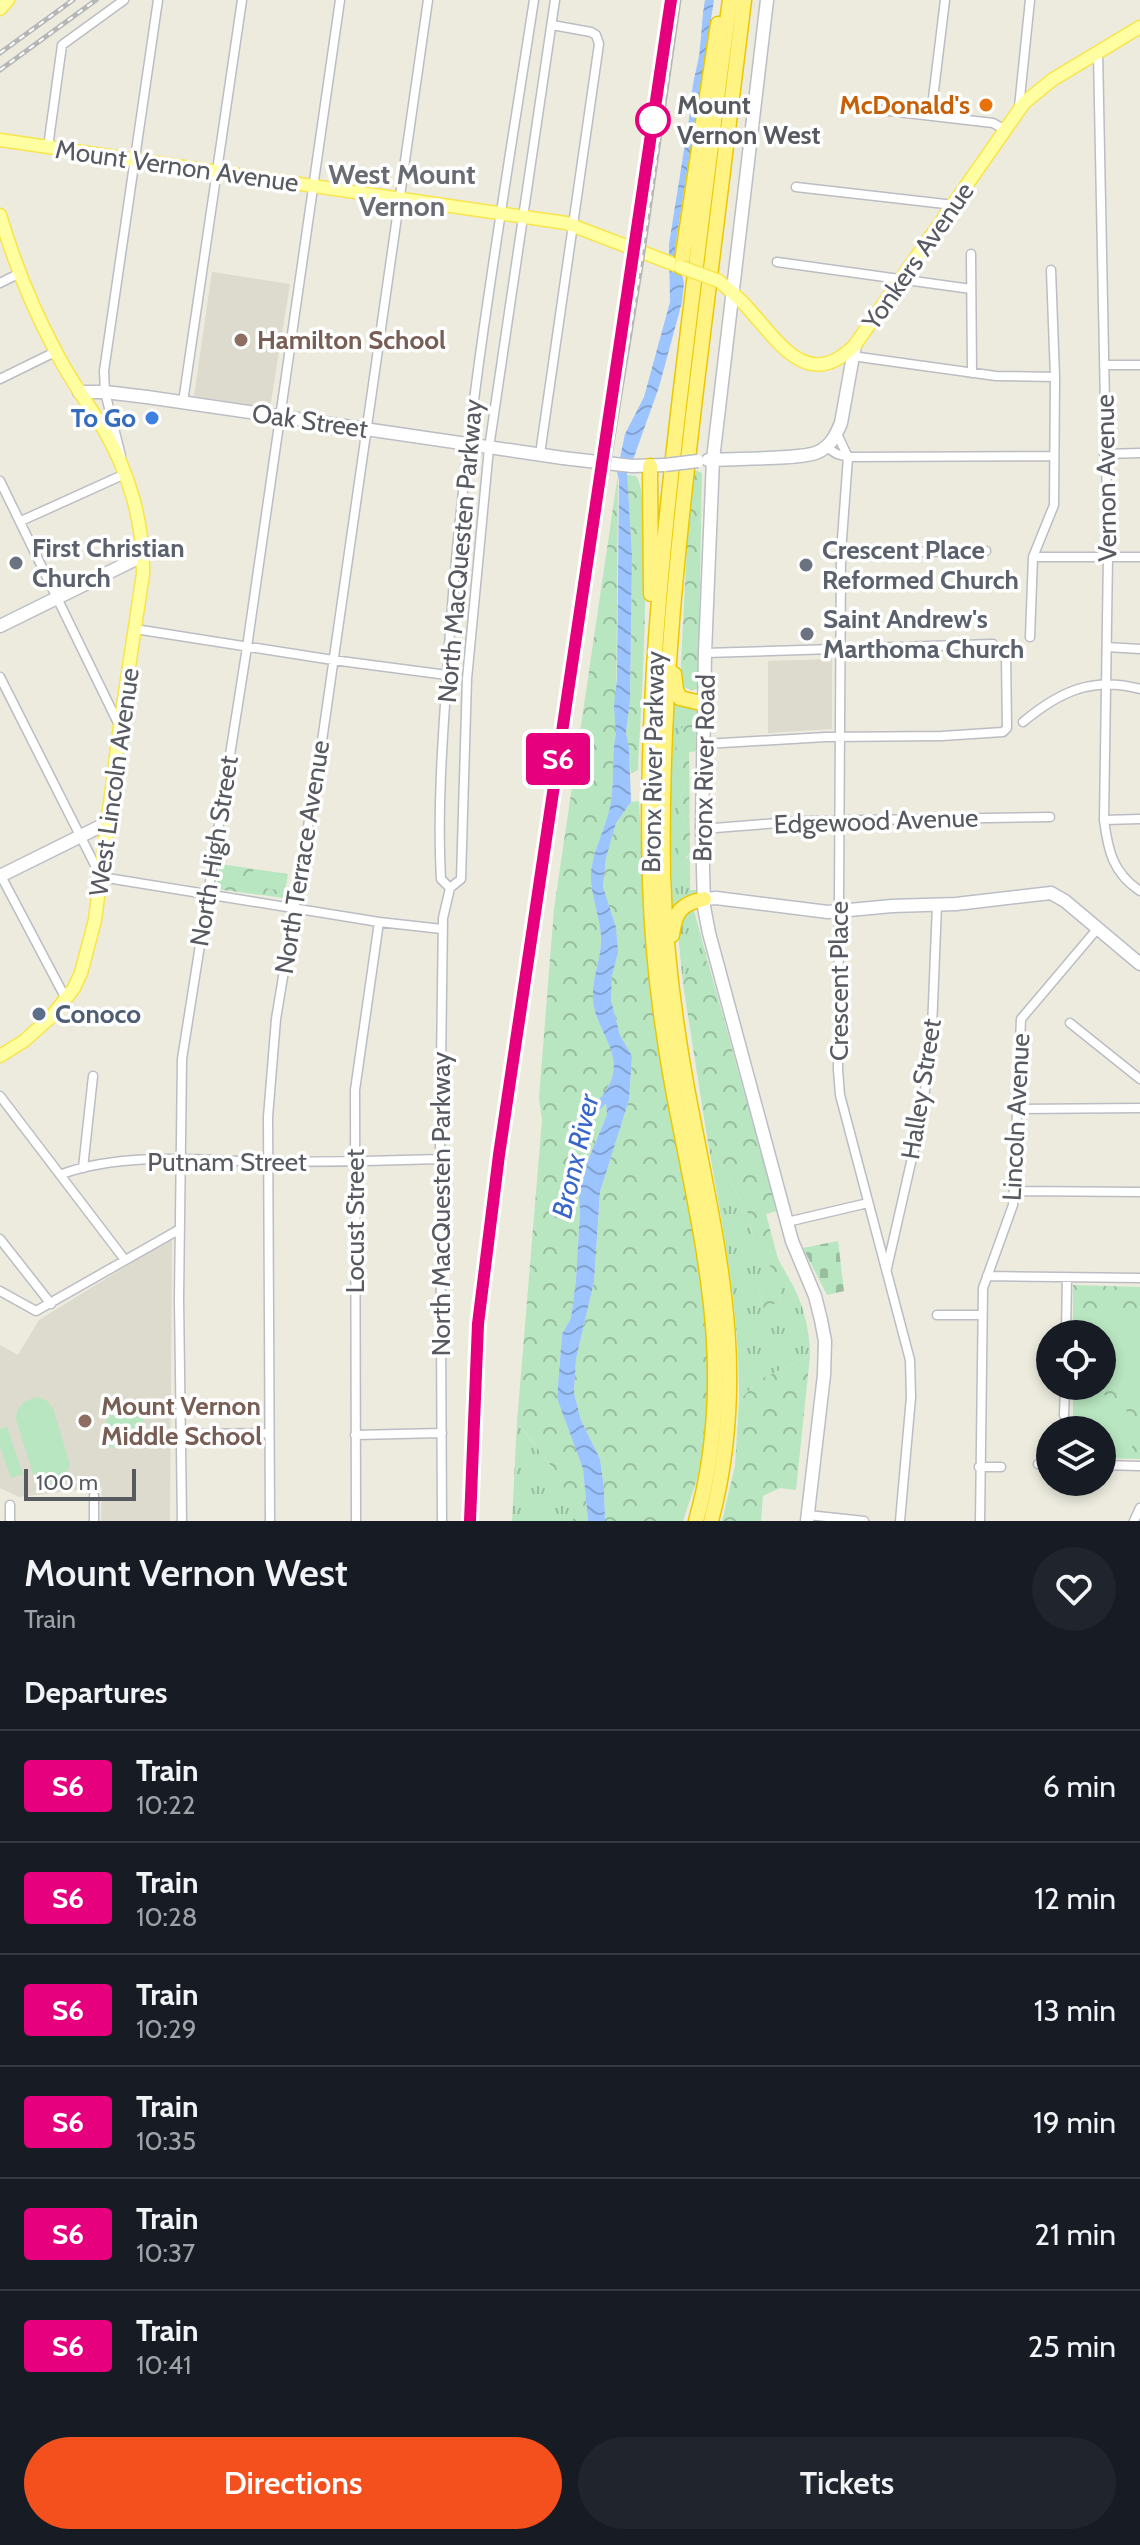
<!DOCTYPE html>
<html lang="en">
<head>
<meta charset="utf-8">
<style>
  :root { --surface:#171b24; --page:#20242c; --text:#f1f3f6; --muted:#9ea1a6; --line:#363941; --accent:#f3501e }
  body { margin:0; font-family:Cabin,sans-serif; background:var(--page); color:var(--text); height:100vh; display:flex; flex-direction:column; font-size:30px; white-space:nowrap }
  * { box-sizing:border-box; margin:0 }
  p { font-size:26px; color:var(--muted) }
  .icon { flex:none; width:44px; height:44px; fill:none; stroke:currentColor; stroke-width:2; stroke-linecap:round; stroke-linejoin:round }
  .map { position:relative; height:1521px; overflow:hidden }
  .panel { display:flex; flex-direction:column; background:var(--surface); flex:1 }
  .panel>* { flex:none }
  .badge { padding:0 16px; border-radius:6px; font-size:28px; line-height:52px }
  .fabs { position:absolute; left:1036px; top:1320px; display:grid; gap:16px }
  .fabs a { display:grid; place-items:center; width:80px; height:80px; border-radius:50%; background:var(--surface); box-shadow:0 4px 12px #0003; font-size:40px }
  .scale { position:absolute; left:24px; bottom:20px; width:112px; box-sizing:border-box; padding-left:8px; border:4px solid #585a61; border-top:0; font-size:22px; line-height:28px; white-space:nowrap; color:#585a61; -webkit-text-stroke:6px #fff; paint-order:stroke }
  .map>.badge { position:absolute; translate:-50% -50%; box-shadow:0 0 0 4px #fff }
  h2 { padding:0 24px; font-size:30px; line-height:72px }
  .round { display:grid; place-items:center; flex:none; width:84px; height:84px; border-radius:42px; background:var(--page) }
  .overview { display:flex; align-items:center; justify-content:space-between; height:136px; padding:0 24px }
  h1 { font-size:38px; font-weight:600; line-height:60px }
  .primary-button { display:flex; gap:16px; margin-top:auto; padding:16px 24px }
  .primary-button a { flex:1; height:92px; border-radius:48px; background:var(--accent); color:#fff; font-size:32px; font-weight:600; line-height:92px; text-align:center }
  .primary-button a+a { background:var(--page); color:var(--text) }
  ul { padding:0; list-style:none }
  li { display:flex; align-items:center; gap:24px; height:112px; padding:0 24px; border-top:2px solid var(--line) }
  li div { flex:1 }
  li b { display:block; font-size:30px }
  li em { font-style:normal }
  li .badge { min-width:88px; font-weight:700; text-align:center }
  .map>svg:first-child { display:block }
</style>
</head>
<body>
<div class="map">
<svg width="1140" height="1521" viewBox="0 0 1140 1521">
  <defs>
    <pattern id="grass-tufts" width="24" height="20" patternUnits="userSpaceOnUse" patternTransform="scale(2)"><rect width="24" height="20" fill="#b8e6c0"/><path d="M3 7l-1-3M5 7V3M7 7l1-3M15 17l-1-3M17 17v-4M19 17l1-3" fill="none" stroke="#98bd9f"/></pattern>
    <pattern id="forest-crowns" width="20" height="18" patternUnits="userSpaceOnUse" patternTransform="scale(2)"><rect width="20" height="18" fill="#b8e6c0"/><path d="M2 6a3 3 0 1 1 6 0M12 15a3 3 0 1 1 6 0" fill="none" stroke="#98bd9f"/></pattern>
    <pattern id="cemetery-stones" width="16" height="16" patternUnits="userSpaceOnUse" patternTransform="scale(2)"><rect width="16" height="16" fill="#b8e6c0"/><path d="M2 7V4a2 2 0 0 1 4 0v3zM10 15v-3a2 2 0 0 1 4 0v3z" fill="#98bd9f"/></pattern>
    <pattern id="water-waves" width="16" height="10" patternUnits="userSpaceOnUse" patternTransform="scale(2)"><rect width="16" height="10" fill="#9cc4ff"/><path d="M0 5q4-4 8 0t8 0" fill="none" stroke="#82a2d2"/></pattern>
  </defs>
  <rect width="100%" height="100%" fill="#ecebde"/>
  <path fill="#dcdbcd" d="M212,272L290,284L270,408L194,396Z
    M832,659V729L768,733V661Z
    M172,1238L170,1521H101L102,1487L19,1497L0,1488V1345L18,1355L39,1320Z"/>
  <path fill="url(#grass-tufts)" d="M674,700L694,707L697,713L690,712L685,786L678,805L686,829V859L690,853V890H698V894L672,915L670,776Z
    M693,907L708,962L695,958L683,984L677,924L683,908Z
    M708,1143L749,1215L753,1239L766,1250L772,1266L769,1278L759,1294L763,1307L779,1302L780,1287L790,1280C803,1303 810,1329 810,1356L759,1380L739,1401C740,1313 723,1228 708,1143Z
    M517,1422C534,1446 577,1490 573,1521H512Z"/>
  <path fill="url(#forest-crowns)" d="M694,470L702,473L698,689L692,690L683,687L680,681L688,528Z
    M618,474L616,735C612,744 614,785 611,801C608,823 596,843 592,865C587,888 600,914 601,937C602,957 592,978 593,998C593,1024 618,1047 613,1073C609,1095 588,1110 573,1125L606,1102L607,1115L578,1184L580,1211L576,1280L571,1318L562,1334L557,1397L583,1469L588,1521H573C576,1490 535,1446 517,1422L542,1120L539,1098L554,909Z
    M627,475L636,476C655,498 640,726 638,770L631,774L626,733L630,700L632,556Z
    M690,712L697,713L698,751L689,752L690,853L682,861L678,857L679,840L686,829L678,805L685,786L674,777L676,739Z
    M639,801L646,934L699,1257L710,1360L706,1435L697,1479L683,1521H605L604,1487L600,1459L581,1420L574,1393L576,1359L594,1282L600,1192L629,1100L632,1056L620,1035L611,1000L612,976L617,952L616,927L603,888L606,858L616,823L631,802Z
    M220,864L288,874L284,898L216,889Z
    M695,957L708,962L777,1211L766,1214L778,1259L790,1280L780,1287L779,1302L763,1308L759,1294C774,1271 776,1258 753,1239L749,1215L708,1143L683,984Z
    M1073,1285L1140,1287V1459L1102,1458V1430H1073V1386H1102V1334H1073Z
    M810,1356L796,1490L780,1488L763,1496L761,1521H722L735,1466L739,1401L759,1380Z"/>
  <path fill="url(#cemetery-stones)" d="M838,1241L844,1291L827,1295L803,1248Z"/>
  <path fill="#b8e6c0" d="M253,870L286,874L283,891L251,886Z
    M1140,1314V1389C1112,1375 1102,1366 1102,1334H1097L1096,1315Z
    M1075,1392L1102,1393L1127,1411L1133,1437L1131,1458L1102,1456V1430H1077Z
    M37,1397L47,1401L53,1408L70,1465L61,1482C50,1485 42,1485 34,1477L16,1419C17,1406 24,1400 37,1397Z
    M144,1411V1447H104L107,1415Z
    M7,1427L23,1474L11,1478L0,1447V1429Z"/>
  <path fill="url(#water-waves)" d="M705,0H714L675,249L684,283L682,302L659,387L634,457L627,471L632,556L630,700L626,733L629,748L631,802L616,823L606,858L603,887L616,927L618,952L612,976L611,1000L620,1035L632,1056L629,1100L600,1192L594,1282L576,1359L574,1393L581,1420L600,1459L604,1487L605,1521H588L583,1469L557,1398L562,1334L571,1318L576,1280L580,1211L578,1184L607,1115L606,1103L576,1136L573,1125C588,1110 609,1095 613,1073C618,1047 593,1024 593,998C592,977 602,957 601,937C600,914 587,888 592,865C596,843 608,823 611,801C614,785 612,744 616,735L614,706L617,679L619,480L617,472L625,434L644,397L670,302L669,244L692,100C691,82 699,65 700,47C702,31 702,16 705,0Z"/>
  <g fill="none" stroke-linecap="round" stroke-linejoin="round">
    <defs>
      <path id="street" d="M1098,52L1108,556L1104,820C1108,851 1113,873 1140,891
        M846,106L993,123L1005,130
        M1019,107L1030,0
        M931,115L945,0
        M48,147L62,45L124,0
        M796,187L954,205
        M971,254L972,373
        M777,262L971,289
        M0,283L18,274
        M852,356L996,376L1055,377
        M1104,365H1140
        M0,379L55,352
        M183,402L242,0
        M837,434L848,457L841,553L838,1070L840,1095L910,1360L911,1397L900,1521
        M826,447L837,454L848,457L1054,456
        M540,454L599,44L596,35L591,32L552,25
        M1104,454L1140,453
        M121,456L105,392L104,371L158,0
        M0,481L119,725
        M21,521L125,474L124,469
        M841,553L986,551
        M1033,557H1140
        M135,629L333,660L447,675
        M1030,637L1033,557L1054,505L1055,377L1051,270
        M1107,647L1140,649
        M705,653L993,644
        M0,677L101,877L379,922L442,929
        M1023,722C1059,692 1092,676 1140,689
        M705,744L826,737L942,736L1003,732L1007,728L1006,656
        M1104,820L1140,819
        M702,829L804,821L1050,817
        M0,874L66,999
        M450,888L441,879C437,807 443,733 448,661C462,439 500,220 534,0
        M1070,1023L1140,1079
        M0,1096L125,1260
        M1018,1109L1140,1108
        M83,1168L93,1076
        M62,1174C128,1151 201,1161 269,1162C326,1162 384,1161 441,1159
        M1014,1191L1140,1192
        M787,1222L868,1203
        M0,1239L51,1304
        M887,1268L919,1127L931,1053L937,905
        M987,1276L1140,1278
        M0,1291L36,1311L180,1229
        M937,1315H982
        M1066,1334L1067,1277
        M1064,1415L1065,1386
        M181,1434L268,1433
        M355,1435L442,1433
        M1038,1464H1050
        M1102,1465L1140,1466
        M979,1467H1001
        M94,1496V1521
        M808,1515L864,1521
        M10,1521V1505
        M182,1521L179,1299L182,1059L247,647L340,0
        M270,1521L268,1117L276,1019L321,748L428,0
        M356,1521L355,1090L379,922
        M442,1521L440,1138L443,918L450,888L461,879L467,679L489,448L555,0
        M980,1521L983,1288L1013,1205L1021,1019L1098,928
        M1134,1521L1140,1508"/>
      <path id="secondary" d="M767,0L713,459L705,653L702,829L704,907L709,933L792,1241L815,1296L821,1320L825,1341L824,1375L807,1521
        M79,392H105L147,397L563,458L632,466L665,465
        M708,460C731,458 801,460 818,452C831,446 836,435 841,423L855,345
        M0,626L144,555
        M0,876L109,822
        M704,899L716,898L828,912L892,906L956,904L1051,893L1065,901L1140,964"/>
      <path id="primary" d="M0,9L8,0
        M0,140L566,223L681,267
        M0,215C14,262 32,307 55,350C69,378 87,402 103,428C129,472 144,523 143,574L120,726L95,920L81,973L74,988L52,1016L24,1041L0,1056
        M719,281C728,289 738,297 746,306C777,339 807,394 855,345L1024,103L1052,80L1140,27"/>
      <path id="highway" d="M681,267L718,24
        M650,466L651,594
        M674,674L676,690L680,698L705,704
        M672,935C675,912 680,904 704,899
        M696,1521C738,1373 702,1241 674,1095C661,1025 652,953 650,881C645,719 661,558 680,397C696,265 712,132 730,0
        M711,1521C752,1367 715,1238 687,1088C674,1017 665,945 663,874C660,711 677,550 696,390C711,260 727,130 744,0"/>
    </defs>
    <use href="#street" stroke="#bcbdc4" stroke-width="11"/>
    <use href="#secondary" stroke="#bcbec6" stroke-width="15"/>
    <use href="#primary" stroke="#f9e44a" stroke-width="15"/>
    <use href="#highway" stroke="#ebc700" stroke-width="17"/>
    <use href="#street" stroke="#fff" stroke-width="8"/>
    <use href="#secondary" stroke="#fff" stroke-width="12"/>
    <use href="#primary" stroke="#ffffa1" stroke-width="12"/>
    <use href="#highway" stroke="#fff383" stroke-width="14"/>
    <defs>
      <path id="rail" d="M0,53L73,0
        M0,70L96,0
        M607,403L666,0
        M476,1521L483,1324L503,1155L582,627L641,266L679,0"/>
    </defs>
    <use href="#rail" stroke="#b5b6b6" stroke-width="5"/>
    <use href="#rail" stroke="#fff" stroke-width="2" stroke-dasharray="6" stroke-linecap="butt"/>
    <defs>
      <path id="secondary-bridge" d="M665,465L698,461"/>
      <path id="primary-bridge" d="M681,267L719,281"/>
    </defs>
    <use href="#secondary-bridge" stroke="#bcbec6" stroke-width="15" stroke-linecap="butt"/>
    <use href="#primary-bridge" stroke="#f9e44a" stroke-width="15" stroke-linecap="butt"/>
    <use href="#secondary-bridge" stroke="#fff" stroke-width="12"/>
    <use href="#primary-bridge" stroke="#ffffa1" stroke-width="12"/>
  </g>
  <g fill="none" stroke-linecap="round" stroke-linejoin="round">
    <defs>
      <path id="line" d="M470,1521L478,1324L499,1155L671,0"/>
    </defs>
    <use href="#line" stroke="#fff" stroke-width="18"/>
    <use href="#line" stroke="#e6007e" stroke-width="12"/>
  </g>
  <circle fill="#e8710a" stroke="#fff" stroke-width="3" cx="986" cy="105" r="8"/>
  <circle fill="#fff" stroke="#e6007e" stroke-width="4" cx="653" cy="120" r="16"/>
  <g fill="#8d6e63" stroke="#fff" stroke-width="3">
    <circle cx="241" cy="340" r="8"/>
    <circle cx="85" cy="1421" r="8"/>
  </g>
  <circle fill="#3f7fe0" stroke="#fff" stroke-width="3" cx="152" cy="418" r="8"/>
  <g fill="#6b7280" stroke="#fff" stroke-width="3">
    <circle cx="16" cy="563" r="8"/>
    <circle cx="806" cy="565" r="8"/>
    <circle cx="807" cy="634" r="8"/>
  </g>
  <circle fill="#5c6f8a" stroke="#fff" stroke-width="3" cx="39" cy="1014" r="8"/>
  <g text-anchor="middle" stroke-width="7" stroke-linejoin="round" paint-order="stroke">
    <g font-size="26" font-weight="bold" fill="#585a61" stroke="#fff" text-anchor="start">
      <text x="677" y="114">Mount<tspan x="677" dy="30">Vernon West</tspan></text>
    </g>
    <g font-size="26" font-weight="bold" fill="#c56008" stroke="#fff" text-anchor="end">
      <text x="970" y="114">McDonald's</text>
    </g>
    <g font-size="26" fill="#585a61" stroke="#fff">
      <text transform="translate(177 166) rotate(8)" y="9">Mount Vernon Avenue</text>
      <text transform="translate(918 256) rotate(-55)" y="9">Yonkers Avenue</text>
      <text transform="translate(310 421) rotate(8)" y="9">Oak Street</text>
      <text transform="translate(1106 478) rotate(-91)" y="9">Vernon Avenue</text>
      <text transform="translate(460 551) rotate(-85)" y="9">North MacQuesten Parkway</text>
      <text transform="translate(653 762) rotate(-89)" y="9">Bronx River Parkway</text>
      <text transform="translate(704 768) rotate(-89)" y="9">Bronx River Road</text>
      <text transform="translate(114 782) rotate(-82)" y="9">West Lincoln Avenue</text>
      <text transform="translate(876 821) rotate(-2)" y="9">Edgewood Avenue</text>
      <text transform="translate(214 851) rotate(-81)" y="9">North High Street</text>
      <text transform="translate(302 857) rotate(-81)" y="9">North Terrace Avenue</text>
      <text transform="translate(839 981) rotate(-90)" y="9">Crescent Place</text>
      <text transform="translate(921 1089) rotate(-81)" y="9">Halley Street</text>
      <text transform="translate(1016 1117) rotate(-87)" y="9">Lincoln Avenue</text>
      <text x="227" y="1171">Putnam Street</text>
      <text transform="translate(441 1204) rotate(-90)" y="9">North MacQuesten Parkway</text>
      <text transform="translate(355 1221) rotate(-90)" y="9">Locust Street</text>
    </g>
    <g font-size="26" font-weight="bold" fill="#785e54" stroke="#fff" text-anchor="start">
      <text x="257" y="349">Hamilton School</text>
      <text x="101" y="1415">Mount Vernon<tspan x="101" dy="30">Middle School</tspan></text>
    </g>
    <g font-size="26" font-weight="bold" fill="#366cbe" stroke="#fff" text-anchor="end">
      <text x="136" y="427">To Go</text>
    </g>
    <g font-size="26" font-weight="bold" fill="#5b616d" stroke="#fff" text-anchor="start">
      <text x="32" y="557">First Christian<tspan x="32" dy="30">Church</tspan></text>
      <text x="822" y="559">Crescent Place<tspan x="822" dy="30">Reformed Church</tspan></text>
      <text x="823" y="628">Saint Andrew's<tspan x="823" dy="30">Marthoma Church</tspan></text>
    </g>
    <g font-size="26" font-weight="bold" fill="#4e5e75" stroke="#fff" text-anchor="start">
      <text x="55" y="1023">Conoco</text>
    </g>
    <g font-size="28" font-weight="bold" fill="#696c73" stroke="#fff">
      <text x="402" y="184">West Mount<tspan x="402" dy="32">Vernon</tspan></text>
    </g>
    <g font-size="28" font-style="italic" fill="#3867c9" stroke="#fff">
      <text transform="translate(575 1156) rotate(-77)" y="10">Bronx River</text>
    </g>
  </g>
</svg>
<div class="fabs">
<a><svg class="icon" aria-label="locate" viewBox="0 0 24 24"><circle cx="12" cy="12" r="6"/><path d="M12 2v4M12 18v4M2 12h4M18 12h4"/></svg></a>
<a><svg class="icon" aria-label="layers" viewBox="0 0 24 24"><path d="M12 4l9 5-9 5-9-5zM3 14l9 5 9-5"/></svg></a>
</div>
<div class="scale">100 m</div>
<b class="badge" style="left:558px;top:759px;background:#e6007e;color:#fff">S6</b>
</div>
<section class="panel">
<div class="overview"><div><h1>Mount Vernon West</h1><p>Train</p></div><a class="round"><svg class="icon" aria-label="heart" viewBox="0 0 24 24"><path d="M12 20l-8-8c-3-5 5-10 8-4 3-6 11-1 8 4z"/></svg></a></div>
<h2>Departures</h2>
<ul>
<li><span class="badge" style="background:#e6007e;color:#fff">S6</span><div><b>Train</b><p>10:22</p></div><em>6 min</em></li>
<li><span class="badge" style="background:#e6007e;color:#fff">S6</span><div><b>Train</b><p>10:28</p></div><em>12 min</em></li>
<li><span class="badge" style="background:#e6007e;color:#fff">S6</span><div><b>Train</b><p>10:29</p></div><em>13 min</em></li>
<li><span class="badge" style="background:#e6007e;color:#fff">S6</span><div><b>Train</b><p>10:35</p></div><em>19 min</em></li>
<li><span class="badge" style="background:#e6007e;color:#fff">S6</span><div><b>Train</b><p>10:37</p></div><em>21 min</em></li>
<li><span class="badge" style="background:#e6007e;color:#fff">S6</span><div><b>Train</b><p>10:41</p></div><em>25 min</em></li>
</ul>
<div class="primary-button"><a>Directions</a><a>Tickets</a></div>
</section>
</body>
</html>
